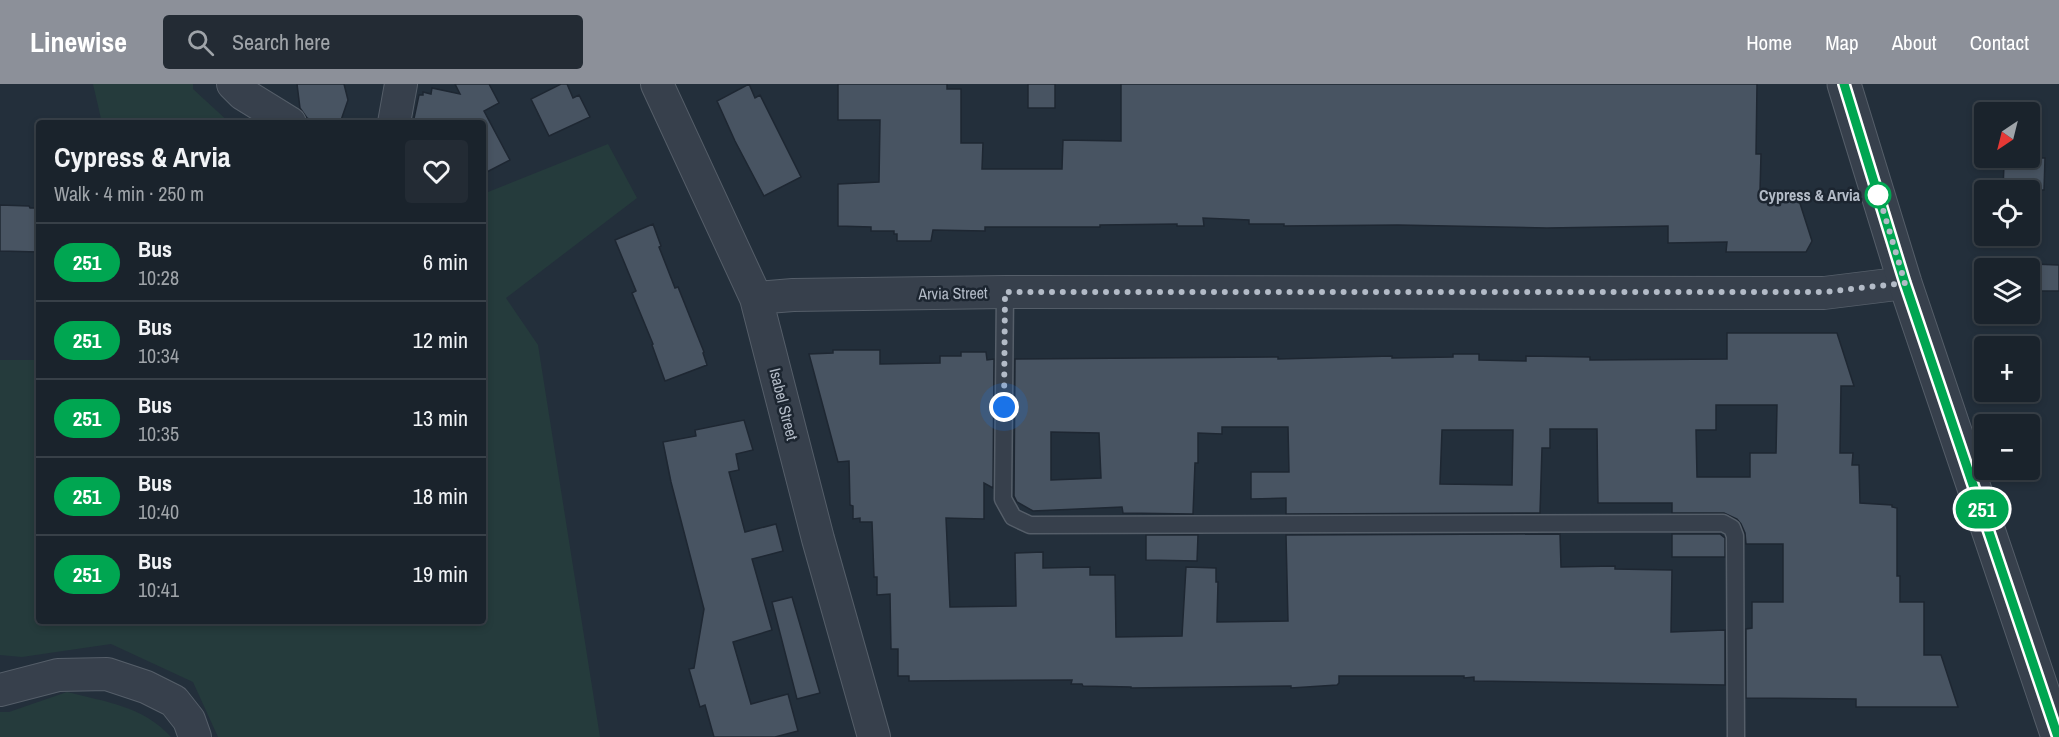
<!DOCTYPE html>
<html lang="en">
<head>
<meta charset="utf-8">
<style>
  :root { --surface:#1a232c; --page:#232b34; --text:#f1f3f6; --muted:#9fa4a9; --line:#384048; --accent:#8c9099 }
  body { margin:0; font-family:"Archivo Narrow",sans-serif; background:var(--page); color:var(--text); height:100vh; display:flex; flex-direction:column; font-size:22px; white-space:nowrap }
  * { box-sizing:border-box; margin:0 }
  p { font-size:20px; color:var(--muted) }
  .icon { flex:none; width:33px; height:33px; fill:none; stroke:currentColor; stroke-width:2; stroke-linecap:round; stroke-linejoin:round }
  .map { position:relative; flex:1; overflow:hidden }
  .panel { position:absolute; left:36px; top:36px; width:450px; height:504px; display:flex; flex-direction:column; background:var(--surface); border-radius:6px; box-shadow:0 3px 9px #0003,0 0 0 2px var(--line) }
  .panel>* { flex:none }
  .badge { padding:0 12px; border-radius:20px; font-size:21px; line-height:39px }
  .needle { width:39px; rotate:215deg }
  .fabs { position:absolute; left:1974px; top:18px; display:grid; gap:12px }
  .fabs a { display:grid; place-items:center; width:66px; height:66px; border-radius:6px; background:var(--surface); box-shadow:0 3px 9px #0003,0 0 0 2px var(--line); font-size:30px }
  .you { position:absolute; width:30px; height:30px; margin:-15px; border:4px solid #fff; border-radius:50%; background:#1a73e8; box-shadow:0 0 0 9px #1a73e833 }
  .map>.badge { position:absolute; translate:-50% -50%; box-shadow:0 0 0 3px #fff }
  .round { display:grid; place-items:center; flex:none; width:63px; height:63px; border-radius:6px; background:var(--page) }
  .overview { display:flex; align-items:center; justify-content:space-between; height:102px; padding:0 18px }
  h1 { font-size:28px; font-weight:800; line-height:45px }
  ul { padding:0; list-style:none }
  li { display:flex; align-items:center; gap:18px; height:78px; padding:0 18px; border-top:2px solid var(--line) }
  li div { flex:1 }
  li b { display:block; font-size:22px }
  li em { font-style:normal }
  li .badge { min-width:66px; font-weight:700; text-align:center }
  header { display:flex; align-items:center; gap:36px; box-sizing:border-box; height:84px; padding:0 30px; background:var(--accent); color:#fff }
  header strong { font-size:28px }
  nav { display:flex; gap:33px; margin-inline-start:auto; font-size:21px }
  .search { width:420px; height:54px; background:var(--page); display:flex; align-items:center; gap:15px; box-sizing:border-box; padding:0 21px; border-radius:6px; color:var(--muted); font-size:22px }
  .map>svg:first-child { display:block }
</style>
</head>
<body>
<header>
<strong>Linewise</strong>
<div class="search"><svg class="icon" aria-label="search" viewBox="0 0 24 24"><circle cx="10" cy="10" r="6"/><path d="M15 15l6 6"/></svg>Search here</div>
<nav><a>Home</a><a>Map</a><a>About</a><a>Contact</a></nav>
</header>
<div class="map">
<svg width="2059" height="653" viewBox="0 0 2059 653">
  <rect width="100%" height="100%" fill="#232f3b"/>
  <path fill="#253b3c" d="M93,0H193V5L230,39H102Z
    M608,60L637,114L506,214L538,261L600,653H218L193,598L111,560L22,573L0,571V276H39V537H483V110Z
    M67,608C106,618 143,622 171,653H0V628H9Z"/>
  <path fill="#485462" stroke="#1e2732" stroke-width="1.5" fill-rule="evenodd" d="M297,0H344L348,16L340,39H316L307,34L300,24Z
    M455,0H489L499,19L484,27L510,76L483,90V39H413L419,11H423V8L431,10L432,4L460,10Z
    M561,0H567L573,14L579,11L590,33L549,52L531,15Z
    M749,0L755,14L760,11L801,93L764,112L735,57L717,17Z
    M838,0H947V5H961V59H983L982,85H1062L1063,56L1121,57V0H1757L1756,70H1761L1760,107H1796L1812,157L1806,168H1726L1727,158L1668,159V142L1547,144L1398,141L1284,142V140H1249V136L1203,134L1204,142H1177V140L1100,141V143H985V147L933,146L931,157H897V150H894V147H871V143L838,142V100L879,98L880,36H838Z
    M1028,0H1055V24H1028Z
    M2006,74H2045L2044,106H2003L2004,80L2006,79Z
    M0,121L29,122L30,124H39V168L0,167Z
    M653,140L661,162L659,163L675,204L678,203L704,268L703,269L707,281L665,297L652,261L653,260L632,209L636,207L615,156Z
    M2030,180L2059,181V207H2030Z
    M1727,249H1837L1854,302H1841L1840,369H1853L1852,381H1859L1860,419L1892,421V423L1897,424V492H1900V518H1924V571H1941L1958,623H1856V615L1746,614V545L1752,544V518H1783V460H1746L1745,449L1741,440L1737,435L1724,429H1672V419H1598L1597,345H1550V364H1542L1540,429L1286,430V414L1251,415V388H1289L1288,343H1222V350L1198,349V379H1195L1193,430L1123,429L1122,423L1033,427L1017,418L1014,412L1015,275L1278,273V275L1392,272V274L1453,273V270H1479V276L1526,277V272L1590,273V276L1727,275ZM1716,321H1777L1776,369H1750V393H1697L1696,346H1716ZM1442,346H1513L1512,401L1440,400ZM1051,348L1099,349L1101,394L1051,396Z
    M833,266H880V280L940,279V272H961V268H986L987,276L994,275L993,404L984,399V435L946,434L950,523L1016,522L1015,469L1043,468V484L1090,483V491H1115L1116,553L1182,552L1186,483L1216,484V498H1218L1217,538L1288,537L1286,451L1560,450L1561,483L1615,482V485L1672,486L1671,548L1725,546V601L1474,597V593L1464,594V592H1339V599L1337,601L1291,604V602L1131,604V603L1083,602L1082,600H1071L1072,596L909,597V592H898V565H891L890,510L877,511V493H874L872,438H860V434L853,435V422L850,421L849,377L838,378L809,270L833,269Z
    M744,336L753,366L736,370L739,386L729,388L745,448L776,440L783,467L752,475L772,546L733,558L751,620L788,610L798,647L775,653H714L705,621L700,623L689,585L694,584L704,525L671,398L663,358L696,352L695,346Z
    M1672,450H1720L1725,454V473H1672Z
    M1146,451H1198L1197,477L1146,476Z
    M792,513L820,609L797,615L772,518Z"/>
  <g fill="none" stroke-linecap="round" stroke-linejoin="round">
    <defs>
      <path id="service" d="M1005,208L1003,415L1013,433L1030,441L1723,439L1732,444L1735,452L1736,653"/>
      <path id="minor" d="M233,0L243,10L290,39
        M657,0L756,214L818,455L874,653
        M394,39L401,0
        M756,214L793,211L1005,208L1824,209L1905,199
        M0,606L58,591L107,590L146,603L174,617L189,636L195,653"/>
      <path id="tertiary" d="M1844,0L1905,199L2058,653"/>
    </defs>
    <use href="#service" stroke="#555e69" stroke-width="19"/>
    <use href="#minor" stroke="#555e69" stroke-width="34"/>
    <use href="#tertiary" stroke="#555e69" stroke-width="35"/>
    <use href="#service" stroke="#37404c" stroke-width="16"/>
    <use href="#minor" stroke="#37404c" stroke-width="32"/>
    <use href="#tertiary" stroke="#37404c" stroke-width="33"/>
  </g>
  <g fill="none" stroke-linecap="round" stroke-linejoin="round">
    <defs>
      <path id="line" d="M1844,0L1905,199L2058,653"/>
    </defs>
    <use href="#line" stroke="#fff" stroke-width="14"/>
    <use href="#line" stroke="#00a651" stroke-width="9"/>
    <path stroke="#b3bbc7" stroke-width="6" stroke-dasharray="0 10.8" d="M1004,323L1005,208H1824L1905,199L1878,109V111"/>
  </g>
  <circle fill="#fff" stroke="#00a651" stroke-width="3" cx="1878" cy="111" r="12"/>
  <g text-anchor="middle" stroke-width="5" stroke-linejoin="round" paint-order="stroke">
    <g font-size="16" font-weight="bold" fill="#b3bbc7" stroke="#1c2530" text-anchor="end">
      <text x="1860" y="117">Cypress &amp; Arvia</text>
    </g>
    <g font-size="16" fill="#b3bbc7" stroke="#1c2530">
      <text transform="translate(953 209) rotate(-1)" y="6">Arvia Street</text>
      <text transform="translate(784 320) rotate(76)" y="6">Isabel Street</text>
    </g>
  </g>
</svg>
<div class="fabs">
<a><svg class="needle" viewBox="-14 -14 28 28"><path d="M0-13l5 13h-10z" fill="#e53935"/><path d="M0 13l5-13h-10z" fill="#9fa4a9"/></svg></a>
<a><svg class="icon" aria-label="locate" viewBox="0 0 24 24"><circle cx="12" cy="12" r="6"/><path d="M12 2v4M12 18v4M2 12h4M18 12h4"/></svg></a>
<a><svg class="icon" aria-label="layers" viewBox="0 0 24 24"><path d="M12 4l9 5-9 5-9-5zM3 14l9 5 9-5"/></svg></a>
<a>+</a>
<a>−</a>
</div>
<div class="you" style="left:1004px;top:323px"></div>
<b class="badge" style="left:1982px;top:425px;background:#00a651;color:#fff">251</b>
<section class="panel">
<div class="overview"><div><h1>Cypress &amp; Arvia</h1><p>Walk · 4 min · 250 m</p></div><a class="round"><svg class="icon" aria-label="heart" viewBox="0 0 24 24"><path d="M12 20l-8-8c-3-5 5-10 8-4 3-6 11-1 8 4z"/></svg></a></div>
<ul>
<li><span class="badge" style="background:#00a651;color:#fff">251</span><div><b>Bus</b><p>10:28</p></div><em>6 min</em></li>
<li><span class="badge" style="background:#00a651;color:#fff">251</span><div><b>Bus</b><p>10:34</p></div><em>12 min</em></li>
<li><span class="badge" style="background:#00a651;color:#fff">251</span><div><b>Bus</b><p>10:35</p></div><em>13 min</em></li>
<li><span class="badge" style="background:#00a651;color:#fff">251</span><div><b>Bus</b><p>10:40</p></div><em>18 min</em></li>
<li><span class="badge" style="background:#00a651;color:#fff">251</span><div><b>Bus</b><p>10:41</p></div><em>19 min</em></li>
</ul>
</section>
</div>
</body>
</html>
